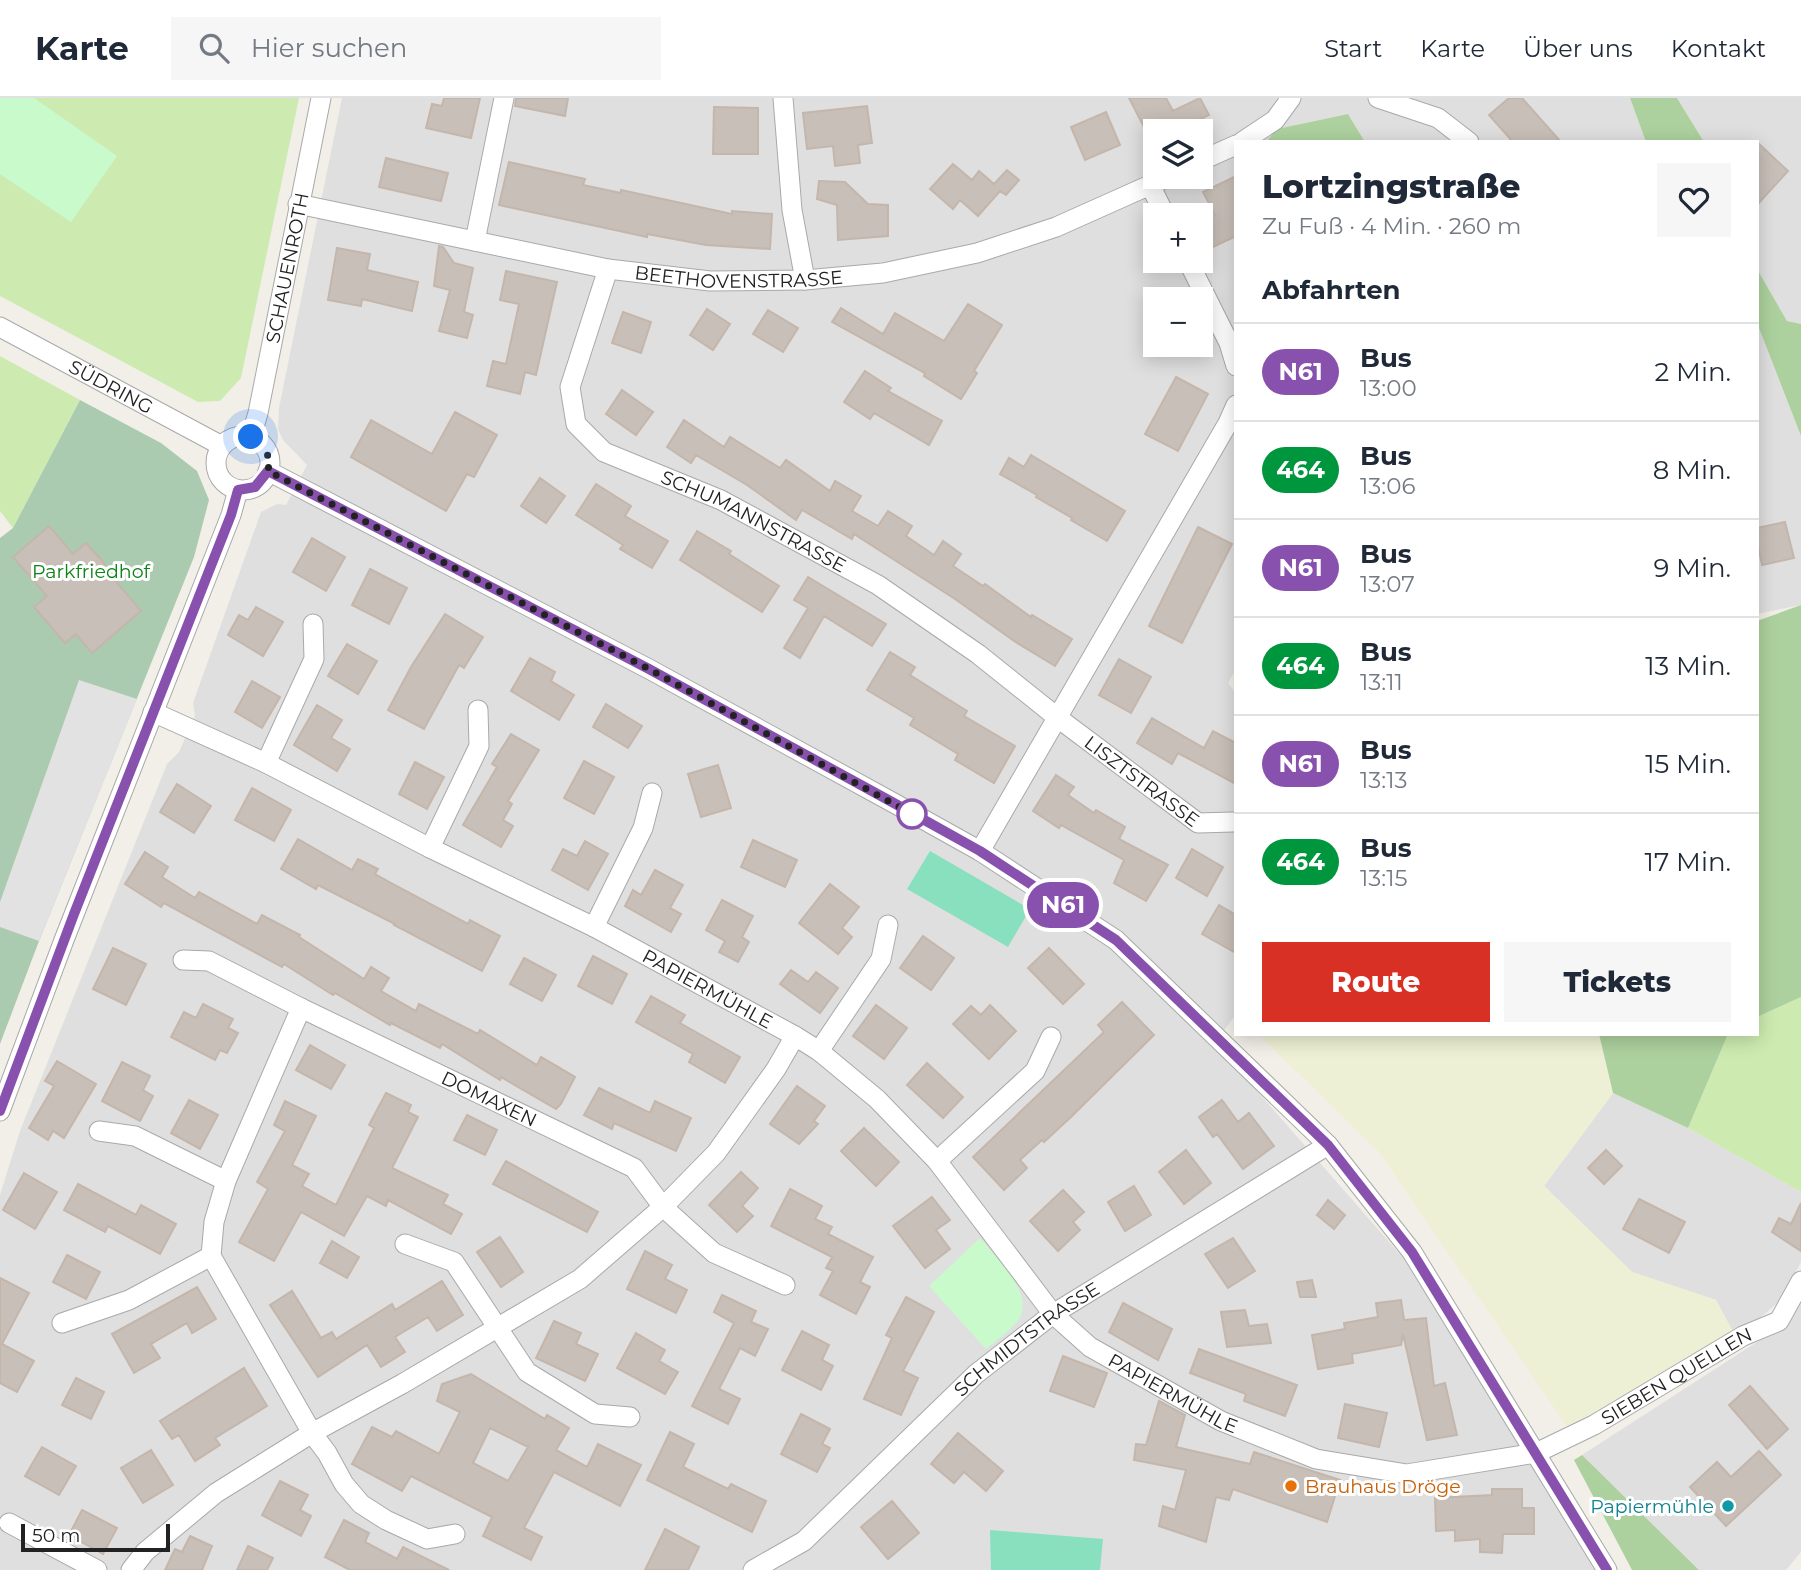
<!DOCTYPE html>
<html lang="de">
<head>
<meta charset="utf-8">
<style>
  :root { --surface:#fff; --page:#f6f6f7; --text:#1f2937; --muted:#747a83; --line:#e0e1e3; --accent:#d93025 }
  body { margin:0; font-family:Montserrat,sans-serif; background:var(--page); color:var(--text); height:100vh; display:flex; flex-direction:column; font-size:26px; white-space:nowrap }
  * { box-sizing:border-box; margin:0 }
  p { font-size:23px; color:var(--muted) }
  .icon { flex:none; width:38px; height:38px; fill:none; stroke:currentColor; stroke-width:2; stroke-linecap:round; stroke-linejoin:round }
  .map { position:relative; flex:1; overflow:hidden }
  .sheet { position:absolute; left:1234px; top:42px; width:525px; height:896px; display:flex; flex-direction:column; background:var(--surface); border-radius:0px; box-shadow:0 4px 18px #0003 }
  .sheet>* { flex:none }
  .badge { padding:0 14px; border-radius:23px; font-size:24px; line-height:46px }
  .controls { position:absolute; left:1143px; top:21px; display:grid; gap:14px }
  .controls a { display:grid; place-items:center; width:70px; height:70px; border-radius:0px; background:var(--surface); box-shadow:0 4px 18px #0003; font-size:35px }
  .scale { position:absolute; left:21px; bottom:18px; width:149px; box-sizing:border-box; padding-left:7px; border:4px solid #222; border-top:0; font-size:19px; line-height:24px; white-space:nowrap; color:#222; -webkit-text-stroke:5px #fff; paint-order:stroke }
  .you { position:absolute; width:35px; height:35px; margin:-18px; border:5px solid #fff; border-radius:50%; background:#1a73e8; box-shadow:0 0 0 10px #1a73e833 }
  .map>.badge { position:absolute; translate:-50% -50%; box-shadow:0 0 0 4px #fff }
  h2 { padding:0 28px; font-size:26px; line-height:63px }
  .round { display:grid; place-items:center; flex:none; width:74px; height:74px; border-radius:0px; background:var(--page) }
  .headline { display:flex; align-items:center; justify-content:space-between; height:119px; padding:0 28px }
  h1 { font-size:33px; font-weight:800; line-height:52px }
  .action { display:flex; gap:14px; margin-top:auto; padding:14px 28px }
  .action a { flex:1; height:80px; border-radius:0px; background:var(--accent); color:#fff; font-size:28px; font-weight:800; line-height:80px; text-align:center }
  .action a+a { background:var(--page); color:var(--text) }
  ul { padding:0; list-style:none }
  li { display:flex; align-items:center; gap:21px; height:98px; padding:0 28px; border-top:2px solid var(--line) }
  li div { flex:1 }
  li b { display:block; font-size:26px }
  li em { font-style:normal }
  li .badge { min-width:77px; font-weight:700; text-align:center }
  header { display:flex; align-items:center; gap:42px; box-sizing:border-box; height:98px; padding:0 35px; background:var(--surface); border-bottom:2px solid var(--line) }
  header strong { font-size:33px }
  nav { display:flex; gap:38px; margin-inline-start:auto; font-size:24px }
  .search { width:490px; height:63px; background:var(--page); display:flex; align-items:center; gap:18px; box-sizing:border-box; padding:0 24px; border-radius:0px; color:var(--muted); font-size:26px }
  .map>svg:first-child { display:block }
</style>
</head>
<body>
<header>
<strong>Karte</strong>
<div class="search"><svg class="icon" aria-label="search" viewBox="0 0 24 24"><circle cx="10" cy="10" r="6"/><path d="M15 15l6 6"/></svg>Hier suchen</div>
<nav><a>Start</a><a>Karte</a><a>Über uns</a><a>Kontakt</a></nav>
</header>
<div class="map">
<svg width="1801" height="1472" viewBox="0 0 1801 1472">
  <rect width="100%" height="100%" fill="#f2efe9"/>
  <path fill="#e0dfdf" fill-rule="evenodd" d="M342,0H1630L1646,44H1365L1348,16L1278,31L1266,44H1236V571L1228,585L1236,596V916L1215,945L1404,1161L1576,1437L1595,1472H0V1097L20,1033L167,666L179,654L195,618L193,605L261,414L277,406L286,407L307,367L283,342L278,331L279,310ZM1155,33H1200V79H1155ZM1155,117H1200V163H1155ZM1155,201H1200V247H1155Z
    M1677,0H1801V226L1787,223L1757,171V44H1704Z
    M1757,225L1801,338V507L1757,516Z
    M1613,995L1688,1030L1801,1094V1164L1782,1201L1748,1230L1732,1232L1716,1202L1632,1174L1544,1088Z
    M1801,1192V1454L1786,1472H1699L1582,1357L1777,1231Z"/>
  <path fill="#eef0d5" d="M1258,936H1599L1613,995L1544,1088L1632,1174L1716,1202L1732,1232L1716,1246L1568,1330L1378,1053Z"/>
  <path fill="#cdebb0" d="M0,0H299L241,280L220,303L198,304L0,198Z
    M0,258L80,302L13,430L0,413Z
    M1801,899V1094L1688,1030L1728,936H1757V919Z"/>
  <path fill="#add19e" d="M1630,0H1677L1704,44H1646Z
    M1348,16L1365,44H1266L1277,31Z
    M1757,171L1787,223L1801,226V338L1757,225Z
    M1801,507V899L1757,919V523Z
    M1599,936H1728L1688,1030L1613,995Z
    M1582,1357L1699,1472H1632L1574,1362Z"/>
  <path fill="#aacbaf" d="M80,302L161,345L197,373L209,402L194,459L39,843L0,946V440L13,430Z"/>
  <path fill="#c8facc" d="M0,0H34L117,58L71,124L0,76Z
    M980,1140C995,1159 1035,1195 1019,1221C1012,1232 996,1242 986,1251L929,1188Z"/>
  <path fill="#88e0be" d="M930,753L1030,811L1008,849L907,791Z
    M990,1432L1103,1441L1100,1472H991Z"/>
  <path fill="#e2e2e2" d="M79,582L137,601L39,843L0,829V804Z"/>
  <path fill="#c7bfb8" stroke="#c4b6ab" stroke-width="2" fill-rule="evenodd" d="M444,0H480L471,40L426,30L432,6L442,8Z
    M516,0H568L565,18L515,8Z
    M1129,0H1166L1173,13L1200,0L1209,17L1176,33H1146Z
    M1509,0H1522L1561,44H1513L1489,17Z
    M867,8L872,45L858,47L860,65L835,68L833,48L807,51L803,15Z
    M714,9L758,10V56H713Z
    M1106,14L1120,47L1085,62L1071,29Z
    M1757,44L1788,73L1757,107Z
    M386,60L448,75L441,103L379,89Z
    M509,64L585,81L583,87L621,95V92L732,116V113L772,116L770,151L706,147L647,136V139L499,107Z
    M953,66L972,82L979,73L994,86L1007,72L1019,82L1006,97L1000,93L978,118L960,102L953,111L930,91Z
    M1236,78V138L1211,150L1200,125L1215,117L1203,94Z
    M819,83L845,84L868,106L888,107V138L838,142L837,107L817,101Z
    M439,148L443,149L454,165L473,170L464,214L473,217L467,240L439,233L450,192L434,188Z
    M337,150L370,156L367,172L418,184L412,213L362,201L361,208L328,202Z
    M506,173L557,184L536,277L525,274L520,296L487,288L493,263L506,266L519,206L500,202Z
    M968,206L1002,227L974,273L977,275L961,301L924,278L925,275L832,224L841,210L883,236L895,215L944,243Z
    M707,211L730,226L713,252L690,237Z
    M768,212L798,230L783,254L753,236Z
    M623,214L651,224L641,255L612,245Z
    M865,273L891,290L888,293L942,323L929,347L874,315L870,321L844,304Z
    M1176,279L1208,296L1178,353L1145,336Z
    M622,292L653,314L636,337L606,316Z
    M455,314L497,337L474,379L467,376L446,413L351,359L371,322L432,356Z
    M684,322L724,349L730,339L780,370L786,362L830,393L835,383L861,398L852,413L878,428L888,413L912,428L906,438L934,457L943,443L961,456L953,468L983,488L985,486L1031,519L1032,517L1072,541L1055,568L1014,543L955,501L854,436L852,441L802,412L796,422L747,387L696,357L691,365L667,349Z
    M1031,357L1125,413L1107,443L1071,422L1072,420L1036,399L1037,397L1000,376L1009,360L1024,369Z
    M540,380L565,398L546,425L521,408Z
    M596,386L631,408L625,418L668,443L652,470L620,451L623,447L576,417Z
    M1785,424L1794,460L1762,467L1757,443V430Z
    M49,428L73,456L86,445L105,466L103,468L141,513L92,555L76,536L65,545L34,509L47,498L13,459Z
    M1198,429L1232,446L1182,545L1149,528Z
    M697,433L731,453L729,456L779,488L762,514L680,462Z
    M312,440L345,459L326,493L293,474Z
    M370,471L407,490L389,526L352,507Z
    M808,479L886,526L872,548L824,518L800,560L784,550L808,510L794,502Z
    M256,509L283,524L263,558L228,537L239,517L248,522Z
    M445,516L483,539L464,570L459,567L424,631L388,612L411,569Z
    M347,546L377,563L358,596L328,578Z
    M890,554L915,569L910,577L967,613L964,618L1015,648L994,685L955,662L958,656L910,627L914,620L867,592Z
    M530,560L555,574L551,583L574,597L559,622L511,593Z
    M1119,561L1151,579L1131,615L1099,597Z
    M252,583L280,599L262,630L235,614Z
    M606,606L642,628L628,650L593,629Z
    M317,607L342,622L331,640L350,651L337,673L294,647Z
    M1152,620L1204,650L1213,633L1236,645V686L1178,655L1172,666L1137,645Z
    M511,636L539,652L508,703L512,706L503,722L513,728L501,749L463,727L497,669L492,666Z
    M584,663L614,679L594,716L564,700Z
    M415,664L444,679L427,711L399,696Z
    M718,667L731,710L701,719L688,676Z
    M1056,677L1074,689L1068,697L1094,715L1096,712L1125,729L1119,741L1168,767L1146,803L1114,785L1124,762L1061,727L1059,730L1033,713Z
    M177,686L211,708L194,735L160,714Z
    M252,690L291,712L274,743L235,722Z
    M298,741L352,772L358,761L378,771L375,776L393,786L468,826L470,822L500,838L482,873L394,827L395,826L318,787L316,791L281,771Z
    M753,742L797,762L785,789L741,769Z
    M585,743L608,756L588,792L552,772L563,751L577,758Z
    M1192,751L1223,769L1207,798L1176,780Z
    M145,754L168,769L162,779L195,800L199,794L257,826L262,817L300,837L299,839L364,881L371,869L389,880L381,893L416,913L419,906L478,936L480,932L537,967L541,959L575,979L561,1006L556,1011L501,979L500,982L442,946L440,950L391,925L390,927L335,895L333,897L284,866L282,869L164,805L161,809L125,786Z
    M655,772L683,787L670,810L681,816L671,834L625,808L633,792L641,797Z
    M830,786L859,809L842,830L852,839L838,856L799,825Z
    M722,802L753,818L742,839L749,844L738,864L719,854L725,843L706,832Z
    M1219,807L1236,817V855L1202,836Z
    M923,838L954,860L931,892L900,870Z
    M113,850L146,866L126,907L93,891Z
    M1049,850L1084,886L1063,906L1028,870Z
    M593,858L627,876L612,906L578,888Z
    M524,860L556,877L542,903L510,886Z
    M791,872L808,884L816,874L838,890L820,915L780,886Z
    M651,898L685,917L680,925L740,959L725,985L689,964L693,956L636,924Z
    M1122,904L1154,937L1072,1018L1044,1044L1042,1042L1020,1062L1027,1070L1004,1092L973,1059L1104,934L1098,927Z
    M203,906L233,921L228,930L238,935L227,955L220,952L215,962L171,939L184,914L196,920Z
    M876,907L907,930L884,961L853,938Z
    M990,907L1016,933L989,961L953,926L971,908L981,917Z
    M310,947L345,967L331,991L296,972Z
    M57,963L96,986L64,1040L53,1033L48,1042L29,1030L54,988L45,983Z
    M122,964L150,978L143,992L153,998L140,1023L102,1003Z
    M927,965L963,999L943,1020L907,987Z
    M797,988L825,1008L814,1023L818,1026L799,1046L770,1026Z
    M599,990L650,1015L655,1003L691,1020L676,1053L614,1025L612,1031L584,1017Z
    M386,995L411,1007L408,1014L418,1019L392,1070L448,1097L443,1106L462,1116L451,1136L388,1102L386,1108L367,1098L344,1138L301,1114L274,1163L239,1144L268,1091L257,1084L285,1033L274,1027L285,1003L316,1018L292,1067L309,1076L302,1088L336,1107L374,1030L369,1027Z
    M189,1002L218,1017L200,1051L171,1035Z
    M1222,1002L1238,1024L1249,1015L1274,1048L1243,1071L1217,1036L1213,1039L1199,1019Z
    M467,1017L497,1032L485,1057L454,1042Z
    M864,1030L899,1064L876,1088L841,1053Z
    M1186,1052L1211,1085L1184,1106L1159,1074Z
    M1606,1052L1622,1068L1604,1086L1588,1070Z
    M506,1063L598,1114L587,1134L493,1086Z
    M741,1074L758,1090L742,1108L753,1118L737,1134L709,1107Z
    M24,1075L57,1094L35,1131L3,1112Z
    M78,1086L136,1117L141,1107L176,1126L160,1156L108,1128L105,1134L64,1112Z
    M1134,1088L1151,1117L1125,1133L1108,1104Z
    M790,1091L822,1108L815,1121L832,1129L828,1136L873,1159L860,1184L870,1189L856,1216L820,1197L833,1173L826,1170L832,1159L771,1128Z
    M1063,1092L1084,1114L1073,1124L1080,1132L1058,1153L1030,1123Z
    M932,1099L950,1122L936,1132L950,1151L925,1170L893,1128Z
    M1639,1101L1685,1124L1669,1155L1623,1131Z
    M1328,1102L1345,1117L1334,1131L1317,1117Z
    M1801,1105V1153L1772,1134L1779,1120L1791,1126Z
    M500,1139L523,1174L501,1189L477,1154Z
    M1233,1140L1255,1173L1228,1190L1205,1156Z
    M332,1143L359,1159L347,1180L320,1165Z
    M645,1153L672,1167L665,1181L687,1192L676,1215L627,1191Z
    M67,1157L100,1174L86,1201L53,1184Z
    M0,1180L29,1195L2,1246L34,1263L17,1294L0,1285Z
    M1312,1182L1316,1199H1300L1297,1184Z
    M442,1183L463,1217L437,1233L428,1219L395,1239L405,1254L381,1269L367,1247L318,1279L270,1207L292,1193L321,1240L332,1234L336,1241L392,1206L395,1212Z
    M197,1189L216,1221L192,1235L187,1225L151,1246L160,1260L134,1275L112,1236Z
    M722,1197L756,1213L751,1224L768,1231L755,1258L740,1250L719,1291L740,1301L728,1326L692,1308L734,1225L714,1214Z
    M906,1199L934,1214L903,1273L918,1280L901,1317L864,1301L892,1240L886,1237Z
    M1401,1202L1404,1222L1426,1220L1434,1288L1445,1285L1457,1337L1427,1342L1403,1236L1401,1247L1352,1256L1353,1265L1318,1271L1312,1237L1345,1231L1344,1225L1378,1219L1376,1205Z
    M1123,1205L1172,1231L1158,1262L1109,1234Z
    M1245,1212L1249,1228L1267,1226L1271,1245L1227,1249L1221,1214Z
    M554,1223L581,1235L576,1246L598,1256L585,1283L536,1260Z
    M802,1233L829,1247L822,1262L833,1268L821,1292L782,1272Z
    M636,1235L665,1252L659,1263L678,1274L665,1296L617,1270Z
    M1199,1251L1297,1287L1285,1318L1244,1303L1246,1296L1190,1275Z
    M1063,1258L1107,1275L1094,1309L1050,1293Z
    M244,1270L267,1308L215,1340L220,1347L195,1363L179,1337L172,1341L160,1323Z
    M471,1276L545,1321L547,1317L569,1330L556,1352L587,1369L598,1346L641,1367L620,1408L554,1374L524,1430L542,1439L531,1462L483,1438L492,1419L411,1378L402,1393L352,1366L372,1329L392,1339L396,1333L439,1356L460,1314L437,1303L442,1286ZM490,1330L528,1349L508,1383L473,1365Z
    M76,1280L104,1294L91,1321L62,1307Z
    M1750,1288L1788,1331L1767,1351L1729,1307Z
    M1159,1303L1185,1317L1176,1349L1250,1366L1254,1354L1340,1382L1327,1424L1233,1391L1229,1402L1216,1399L1206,1444L1159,1428L1163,1408L1175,1412L1186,1372L1134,1362L1136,1346L1146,1347Z
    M1345,1306L1387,1315L1379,1349L1338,1340Z
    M801,1316L830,1331L822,1346L830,1350L817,1374L781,1356Z
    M670,1334L694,1346L683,1369L728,1391L731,1386L766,1403L752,1434L647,1382Z
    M958,1335L1003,1373L986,1393L964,1374L954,1385L931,1366Z
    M42,1349L76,1368L59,1397L25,1378Z
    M151,1352L173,1387L143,1405L121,1370Z
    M1759,1353L1781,1377L1726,1428L1690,1389L1717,1364L1731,1379Z
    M280,1383L308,1397L300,1412L311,1418L301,1438L262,1417Z
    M1492,1391H1522V1410H1534V1436H1503L1502,1455L1480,1454V1441L1455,1443V1432L1436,1433L1435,1400L1492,1397Z
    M892,1403L919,1435L888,1461L861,1429Z
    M82,1412L117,1430L103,1456L69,1437Z
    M344,1422L369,1435L365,1444L397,1461L403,1449L449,1472H350L325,1459Z
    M665,1431L699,1449L688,1472H645Z
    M190,1438L212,1448L202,1472H165L175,1451L182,1454Z
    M248,1448L273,1460L267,1472H237Z"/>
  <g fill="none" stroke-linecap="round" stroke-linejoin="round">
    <defs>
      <g id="minor">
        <path d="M783,0L792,112L805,182"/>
        <path d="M1378,0L1438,20L1469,44"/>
        <path d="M1242,44L1275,22L1291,0"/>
        <path d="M1200,63L1236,47"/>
        <path d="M1150,87L1165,117"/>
        <path id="s1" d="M298,106L608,171L710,183L805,182L883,175L977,155L1056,129L1168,79"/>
        <path d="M475,143L504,0"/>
        <path d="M1188,163L1229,245L1236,268"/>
        <path id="s2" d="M608,171L570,289L576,326L604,354L721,402L878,487L978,556L1058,620L1198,725L1233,724"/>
        <path id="s3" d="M0,229L222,348"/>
        <circle cx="243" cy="365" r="27"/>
        <path id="s4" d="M251,339L258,315L321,0"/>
        <path d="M268,373L649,571L892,704L980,753L1116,842L1328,1047L1412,1154L1607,1472"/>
        <path id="s5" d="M153,614L266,665L430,750L594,829L795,938L819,953L877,1001L937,1063L1053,1216L1090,1249L1221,1323L1316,1361L1407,1376L1536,1355L1594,1327L1743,1238L1779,1223L1801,1183"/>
        <path d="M266,665L314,561L313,526"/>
        <path d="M430,750L479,648L478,612"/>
        <path d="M980,753L1228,325L1236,307"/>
        <path d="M594,829L643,730L652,695"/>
        <path d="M183,862L209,863L301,910"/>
        <path d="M819,953L881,861L888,827"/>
        <path d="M0,1013L64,842L231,417L238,392"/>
        <path d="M99,1033L135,1038L226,1083"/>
        <path d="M937,1063L1035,973L1051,939"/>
        <path d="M405,1146L454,1164L527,1274L595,1316L630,1319"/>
        <path d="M62,1225L129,1202L211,1158"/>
        <path d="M9,1425L97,1472"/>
        <path id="s6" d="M455,1436L427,1441L386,1422L361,1406L344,1386L327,1355L312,1335L211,1158L214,1124L226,1083L301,910L634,1070L663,1109L714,1155L785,1187"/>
        <path d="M131,1472L145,1454L216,1395L312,1335L402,1286L580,1181L663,1109L716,1055L776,971L795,938"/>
        <path id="s7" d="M753,1472L804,1443L976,1276L1053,1216L1328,1047"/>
      </g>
    </defs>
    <use href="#minor" stroke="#a9a9a9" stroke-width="21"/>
    <use href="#minor" stroke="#fff" stroke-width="19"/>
  </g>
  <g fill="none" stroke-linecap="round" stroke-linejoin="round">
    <defs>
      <path id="line" d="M0,1013L74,816L231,417L238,392L255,389L268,373L649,571L892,704L980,753L1116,842L1328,1047L1412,1154L1607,1472"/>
    </defs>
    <use href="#line" stroke="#fff" stroke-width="16"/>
    <use href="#line" stroke="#8951ae" stroke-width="10"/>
    <path stroke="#222" stroke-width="7" stroke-dasharray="0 12.6" d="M251,339C265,347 271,357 268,373L649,571L912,716"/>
  </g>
  <circle fill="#fff" stroke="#8951ae" stroke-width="3.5" cx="912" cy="716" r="14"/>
  <circle fill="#e8710a" stroke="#fff" stroke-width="2.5" cx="1291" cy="1388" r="7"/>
  <circle fill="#0f9aa8" stroke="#fff" stroke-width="2.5" cx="1728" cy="1408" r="7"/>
  <g text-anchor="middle" stroke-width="6" stroke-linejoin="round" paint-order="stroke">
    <g font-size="19" fill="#222" stroke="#fff">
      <text dy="7" stroke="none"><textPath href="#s4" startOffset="173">SCHAUENROTH</textPath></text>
      <text dy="7" stroke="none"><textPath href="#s1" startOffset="448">BEETHOVENSTRASSE</textPath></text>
      <text dy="7" stroke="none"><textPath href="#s3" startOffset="126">SÜDRING</textPath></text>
      <text dy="7" stroke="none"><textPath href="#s2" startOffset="366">SCHUMANNSTRASSE</textPath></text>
      <text dy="7" stroke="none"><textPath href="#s2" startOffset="835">LISZTSTRASSE</textPath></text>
      <text dy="7" stroke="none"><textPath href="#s5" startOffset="620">PAPIERMÜHLE</textPath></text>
      <text dy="7" stroke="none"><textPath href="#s6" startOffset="868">DOMAXEN</textPath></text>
      <text dy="7" stroke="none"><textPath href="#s7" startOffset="360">SCHMIDTSTRASSE</textPath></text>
      <text dy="7" stroke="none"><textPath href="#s5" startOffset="1787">SIEBEN QUELLEN</textPath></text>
      <text dy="7" stroke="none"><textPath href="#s5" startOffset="1246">PAPIERMÜHLE</textPath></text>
    </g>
    <g font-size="19" fill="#0c8416" stroke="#fff">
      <text x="91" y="480">Parkfriedhof</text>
    </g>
    <g font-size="19" fill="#c56008" stroke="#fff" text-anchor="start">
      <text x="1305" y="1395">Brauhaus Dröge</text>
    </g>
    <g font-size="19" fill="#0d838f" stroke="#fff" text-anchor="end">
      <text x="1714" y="1415">Papiermühle</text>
    </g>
  </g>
</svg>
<div class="controls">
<a><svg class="icon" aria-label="layers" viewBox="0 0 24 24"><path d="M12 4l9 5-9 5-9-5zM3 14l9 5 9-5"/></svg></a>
<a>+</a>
<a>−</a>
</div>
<div class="scale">50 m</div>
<div class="you" style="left:251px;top:339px"></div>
<b class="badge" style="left:1063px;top:807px;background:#8951ae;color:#fff">N61</b>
<section class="sheet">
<div class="headline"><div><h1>Lortzingstraße</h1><p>Zu Fuß · 4 Min. · 260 m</p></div><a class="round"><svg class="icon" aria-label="heart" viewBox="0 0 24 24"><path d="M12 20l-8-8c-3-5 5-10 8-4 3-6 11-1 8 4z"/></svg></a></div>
<h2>Abfahrten</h2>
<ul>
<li><span class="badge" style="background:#8951ae;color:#fff">N61</span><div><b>Bus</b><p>13:00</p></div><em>2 Min.</em></li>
<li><span class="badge" style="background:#00963e;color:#fff">464</span><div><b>Bus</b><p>13:06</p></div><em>8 Min.</em></li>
<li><span class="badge" style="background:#8951ae;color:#fff">N61</span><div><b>Bus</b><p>13:07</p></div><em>9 Min.</em></li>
<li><span class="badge" style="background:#00963e;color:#fff">464</span><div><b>Bus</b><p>13:11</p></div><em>13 Min.</em></li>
<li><span class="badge" style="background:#8951ae;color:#fff">N61</span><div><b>Bus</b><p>13:13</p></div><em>15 Min.</em></li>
<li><span class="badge" style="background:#00963e;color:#fff">464</span><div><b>Bus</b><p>13:15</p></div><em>17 Min.</em></li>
</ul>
<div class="action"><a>Route</a><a>Tickets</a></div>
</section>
</div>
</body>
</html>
